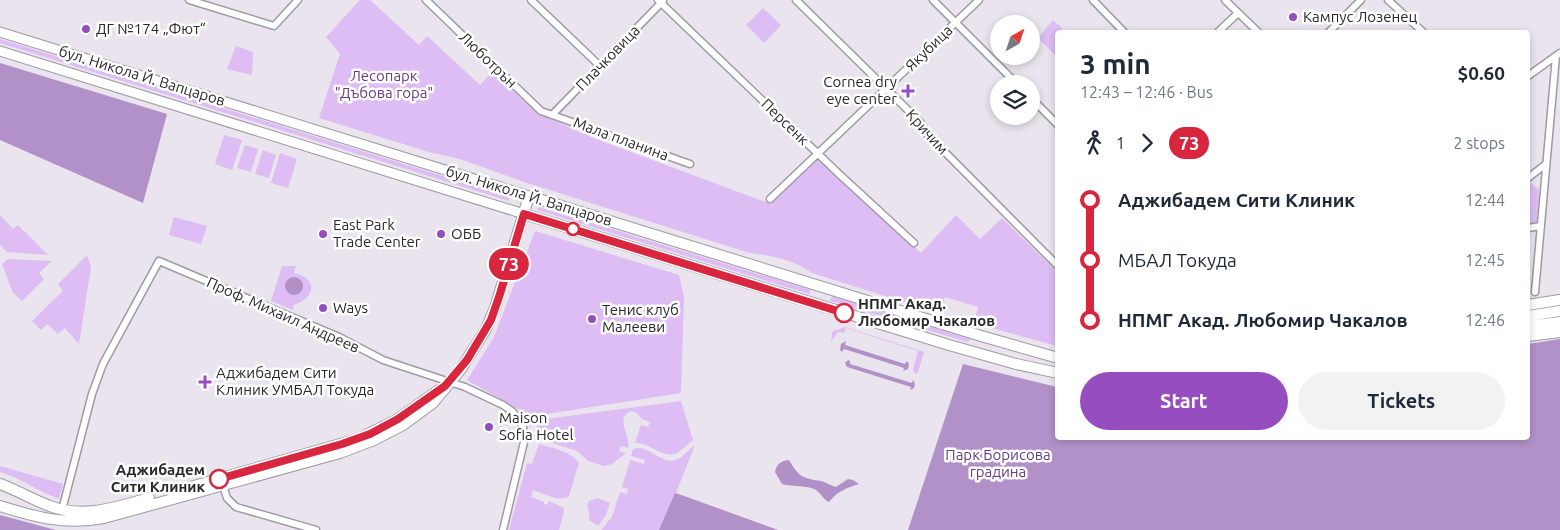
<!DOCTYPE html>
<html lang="en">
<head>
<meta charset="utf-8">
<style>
  :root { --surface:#fff; --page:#f2f2f3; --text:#1f2937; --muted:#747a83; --accent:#964dc0 }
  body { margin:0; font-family:Ubuntu,sans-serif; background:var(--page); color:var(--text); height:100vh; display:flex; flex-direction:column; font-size:19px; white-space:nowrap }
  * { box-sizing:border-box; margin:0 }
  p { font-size:16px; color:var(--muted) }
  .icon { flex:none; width:28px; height:28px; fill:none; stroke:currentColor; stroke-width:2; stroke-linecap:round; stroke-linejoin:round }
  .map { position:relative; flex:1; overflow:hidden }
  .side { position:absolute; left:1055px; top:30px; width:475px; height:410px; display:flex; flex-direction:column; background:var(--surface); border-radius:5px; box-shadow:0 2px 8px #0003 }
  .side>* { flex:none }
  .badge { padding:0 10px; border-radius:16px; font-size:18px; line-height:32px }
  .needle { width:32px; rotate:40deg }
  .controls { position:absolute; left:990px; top:15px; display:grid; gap:10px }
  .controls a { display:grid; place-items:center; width:50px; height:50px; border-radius:50%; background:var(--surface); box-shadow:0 2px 8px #0003; font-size:25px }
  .map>.badge { position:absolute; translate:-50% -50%; box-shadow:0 0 0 2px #fff }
  .legs { display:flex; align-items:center; gap:8px; height:55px; padding:0 25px; font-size:16px }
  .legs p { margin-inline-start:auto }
  .overview { display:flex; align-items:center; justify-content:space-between; height:85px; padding:0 25px }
  h1 { font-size:28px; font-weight:700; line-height:38px }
  .button { display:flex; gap:10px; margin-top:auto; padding:10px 25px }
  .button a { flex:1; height:58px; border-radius:30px; background:var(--accent); color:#fff; font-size:20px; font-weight:700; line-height:58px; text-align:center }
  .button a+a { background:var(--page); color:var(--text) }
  ul { padding:0 25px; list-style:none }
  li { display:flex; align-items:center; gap:18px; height:60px; font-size:19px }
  li i { display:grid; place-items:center; width:8px; height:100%; margin:0 6px; background:currentColor }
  li i::after { content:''; width:12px; height:12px; margin:-6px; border:4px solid; border-radius:50%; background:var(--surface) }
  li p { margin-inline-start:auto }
  li:first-child i { background:linear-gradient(#0000 50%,currentColor 0) }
  li:last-child i { background:linear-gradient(currentColor 50%,#0000 0) }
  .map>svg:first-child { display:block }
</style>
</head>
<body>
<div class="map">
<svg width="1560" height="530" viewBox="0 0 1560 530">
  <rect width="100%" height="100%" fill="#e9e4ed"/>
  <path fill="#ddbdf4" d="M360,0H370L419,45L427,36L480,85L492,72L537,113L596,139L771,204L817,159L921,253L956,215L980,239L1002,218L1057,272V346L974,323L978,307L945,297L939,313L812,273C793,259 773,256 750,253L524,182L460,159L429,152L319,118L340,54L326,37Z
    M763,8L781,25L764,43L746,25Z
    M1053,20L1062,28L1060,31L1061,32H1058L1057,53L1055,55L1038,38Z
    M0,39L504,195L510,197L509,201L0,43Z
    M236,46L253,52L252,75L227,69Z
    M224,135L242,140L232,170L215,164Z
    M245,145L258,149L251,172L237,168Z
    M263,150L276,155L269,178L255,174Z
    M280,153L297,159L288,188L271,183Z
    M1528,181L1539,190L1538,223L1528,224Z
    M539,207L811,290L809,294L537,210Z
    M0,215L13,229L18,225L48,255L7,252L0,245Z
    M174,217L207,226L201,244L169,235Z
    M535,231L679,275L684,297L681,393L534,416L514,407L467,380L494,337Z
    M87,255L91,267L79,344L65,328L58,334L47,324L41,330L32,321L63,291L58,284Z
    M8,259L52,261L39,273L44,279L22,301L13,293L2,264Z
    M282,266H296L294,273C319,278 315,298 294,305L293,310L271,301Z
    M832,296L970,339V340L967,342L830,301Z
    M845,327L924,352L918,372L915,374L913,370L918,351L846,328L844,333L838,332L831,342L832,332Z
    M681,401L693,440C688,444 683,449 677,453C664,460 650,442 635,443L641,425L648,427L650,422L642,419L637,413L631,411C614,419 631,434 628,448L621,446L619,451L626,453L612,464L604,466L588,461L577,451L534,437L539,420Z
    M539,444C552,448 571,451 579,463L569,496C560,503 543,493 533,490L531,497L544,502V504L547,505L549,501L564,508V512L559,530H509L527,463L532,464Z
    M695,445L676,493L778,530H601L612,517L620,492L627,494L628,489L622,487L630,460L644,464L645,460L631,456L633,449C648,443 660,465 676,460C682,458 689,449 695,445Z
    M0,466L63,484L59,499C39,492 21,478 0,472Z
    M597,498L610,503L606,515L598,526L589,520C591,513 585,507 589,501Z"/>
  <path fill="#b291c8" d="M0,63L167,114L143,203L0,140Z
    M1560,339V530H908L963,364L1057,387L1058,438H1528V344Z
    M846,341L845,345L905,364L907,361L909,364L908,369L903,371L904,368L844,349L842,352L840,350L841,344Z
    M848,360L850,361V364L912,383L913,380L915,384L914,388L910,390L911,387L847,367L845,363Z
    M675,493L684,496L778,530H659Z
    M0,515L56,530H0Z"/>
  <path fill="#b190c7" d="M285 286a9 9 0 1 1 18 0a9 9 0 1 1-18 0Z
    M789,460C799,477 802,478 821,481C826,482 831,486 836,487L848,479L853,480L859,484C846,488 838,491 829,502C823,500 821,492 814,489C804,485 793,487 782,484L775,472C777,464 780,461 789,460Z"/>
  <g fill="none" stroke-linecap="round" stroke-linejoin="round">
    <defs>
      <path id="street" d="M189,0L274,26L298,0
        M426,0L541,111L690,164
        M531,0L600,66
        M658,0L838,173L914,243
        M796,0L920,122L927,134L1058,266
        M933,0L1017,84
        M1093,0L1124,32
        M1225,0L1258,32
        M1388,0L1423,32
        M1218,32L1238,13
        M1329,32L1361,0
        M1528,76L1560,53
        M1031,98L1058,125
        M552,115L663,1
        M1528,178L1546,164
        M770,199L979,0
        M1528,228L1541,226
        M1535,292L1556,56
        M223,485L227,498L236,507L316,530
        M62,510L92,394L103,364L159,261L339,337L383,360L465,387L503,405L513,412L523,426L524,442L503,530"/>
      <path id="secondary" d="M0,32L529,196
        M0,51L524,214"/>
      <path id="primary" d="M524,214L949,345L1016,364L1058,373
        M1528,305L1560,300
        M1528,316L1560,311
        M1528,326L1560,322
        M1528,336L1560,332
        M0,484C17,490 33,500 50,506C84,519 116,507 149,498
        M173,492L358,439L398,419L439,390
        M0,506C38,518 65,525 104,518L340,453L374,440L403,425L433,403L461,369L486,329L495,308L529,196L981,336L1058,358"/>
    </defs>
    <use href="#street" stroke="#9f9aa3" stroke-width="9"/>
    <use href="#secondary" stroke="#9f9aa3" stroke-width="11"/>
    <use href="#primary" stroke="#9f9aa3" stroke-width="12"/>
    <use href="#street" stroke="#fff" stroke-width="6"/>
    <use href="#secondary" stroke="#fff" stroke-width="9"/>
    <use href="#primary" stroke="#fff" stroke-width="10"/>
  </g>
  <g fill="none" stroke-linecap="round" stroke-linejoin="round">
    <defs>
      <path id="line-1" d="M219,479L342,444L370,434L398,419L445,386L467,360L491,320L500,294L524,214L844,313"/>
    </defs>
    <use href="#line-1" stroke="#fff" stroke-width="11"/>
    <use href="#line-1" stroke="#d7263d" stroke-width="8"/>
  </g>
  <g fill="#964dc0" stroke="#fff" stroke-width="2">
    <circle cx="1293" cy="17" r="5"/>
    <circle cx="86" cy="29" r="5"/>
    <path d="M905.5 83.5h5v5h5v5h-5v5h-5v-5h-5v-5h5z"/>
    <circle cx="323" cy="234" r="5"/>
    <circle cx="441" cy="234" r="5"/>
    <circle cx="323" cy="308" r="5"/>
    <circle cx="592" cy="319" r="5"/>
    <path d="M202.5 374.5h5v5h5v5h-5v5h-5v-5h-5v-5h5z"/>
    <circle cx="489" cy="427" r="5"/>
  </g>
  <g fill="#fff" stroke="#d7263d" stroke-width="2.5">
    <circle cx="573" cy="229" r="6"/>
    <circle cx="844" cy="313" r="9"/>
    <circle cx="219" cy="479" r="9"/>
  </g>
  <g text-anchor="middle" stroke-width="5" stroke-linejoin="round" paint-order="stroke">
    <g font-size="15" fill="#2a282b" stroke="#fff" text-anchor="start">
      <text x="1303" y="22">Кампус Лозенец</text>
      <text x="96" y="34">ДГ №174 „Фют“</text>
      <text x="897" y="87" text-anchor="end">Cornea dry<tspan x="897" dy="17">eye center</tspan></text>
      <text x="333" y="230">East Park<tspan x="333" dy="17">Trade Center</tspan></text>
      <text x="451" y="239">ОББ</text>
      <text x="333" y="313">Ways</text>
      <text x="602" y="315">Тенис клуб<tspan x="602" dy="17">Малееви</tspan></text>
      <text x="216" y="378">Аджибадем Сити<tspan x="216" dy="17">Клиник УМБАЛ Токуда</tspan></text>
      <text x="499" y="423">Maison<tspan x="499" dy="17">Sofia Hotel</tspan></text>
    </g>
    <g font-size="15" fill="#2a282b" stroke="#fff">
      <text transform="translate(929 48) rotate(-44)" y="5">Якубица</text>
      <text transform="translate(608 58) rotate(-46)" y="5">Плачковица</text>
      <text transform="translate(488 60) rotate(44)" y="5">Люботрън</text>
      <text transform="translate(142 76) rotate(17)" y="5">бул. Никола Й. Вапцаров</text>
      <text transform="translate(785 122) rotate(44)" y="5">Персенк</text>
      <text transform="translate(927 132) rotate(48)" y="5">Кричим</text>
      <text transform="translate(621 139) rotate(20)" y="5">Мала планина</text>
      <text transform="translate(529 196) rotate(17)" y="5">бул. Никола Й. Вапцаров</text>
      <text transform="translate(283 315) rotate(24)" y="5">Проф. Михаил Андреев</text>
    </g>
    <g font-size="15" fill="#693e83" stroke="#fff">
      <text x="384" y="81">Лесопарк<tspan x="384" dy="17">"Дъбова гора"</tspan></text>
      <text x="998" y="460">Парк Борисова<tspan x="998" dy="17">градина</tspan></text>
    </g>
    <g font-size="15" font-weight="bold" fill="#2a282b" stroke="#fff" text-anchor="start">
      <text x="858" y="309">НПМГ Акад.<tspan x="858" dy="17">Любомир Чакалов</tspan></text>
      <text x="205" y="475" text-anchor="end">Аджибадем<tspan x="205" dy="17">Сити Клиник</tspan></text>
    </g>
  </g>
</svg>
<div class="controls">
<a><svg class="needle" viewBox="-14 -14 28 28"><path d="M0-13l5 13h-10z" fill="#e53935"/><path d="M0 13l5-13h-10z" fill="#747a83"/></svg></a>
<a><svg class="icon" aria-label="layers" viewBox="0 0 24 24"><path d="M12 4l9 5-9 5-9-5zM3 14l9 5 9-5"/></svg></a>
</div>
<b class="badge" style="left:509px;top:264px;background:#d7263d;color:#fff">73</b>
<section class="side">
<div class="overview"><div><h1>3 min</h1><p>12:43 – 12:46 · Bus</p></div><b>$0.60</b></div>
<div class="legs"><svg class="icon" aria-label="walk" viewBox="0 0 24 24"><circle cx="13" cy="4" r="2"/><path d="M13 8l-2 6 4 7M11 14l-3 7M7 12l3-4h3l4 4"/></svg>1<svg class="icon" aria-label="forward" viewBox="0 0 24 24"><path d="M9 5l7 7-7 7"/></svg><b class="badge" style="background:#d7263d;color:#fff">73</b><p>2 stops</p></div>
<ul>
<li><i style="color:#d7263d"></i><b>Аджибадем Сити Клиник</b><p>12:44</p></li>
<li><i style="color:#d7263d"></i><span>МБАЛ Токуда</span><p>12:45</p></li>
<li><i style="color:#d7263d"></i><b>НПМГ Акад. Любомир Чакалов</b><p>12:46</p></li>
</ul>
<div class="button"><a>Start</a><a>Tickets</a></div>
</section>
</div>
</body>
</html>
